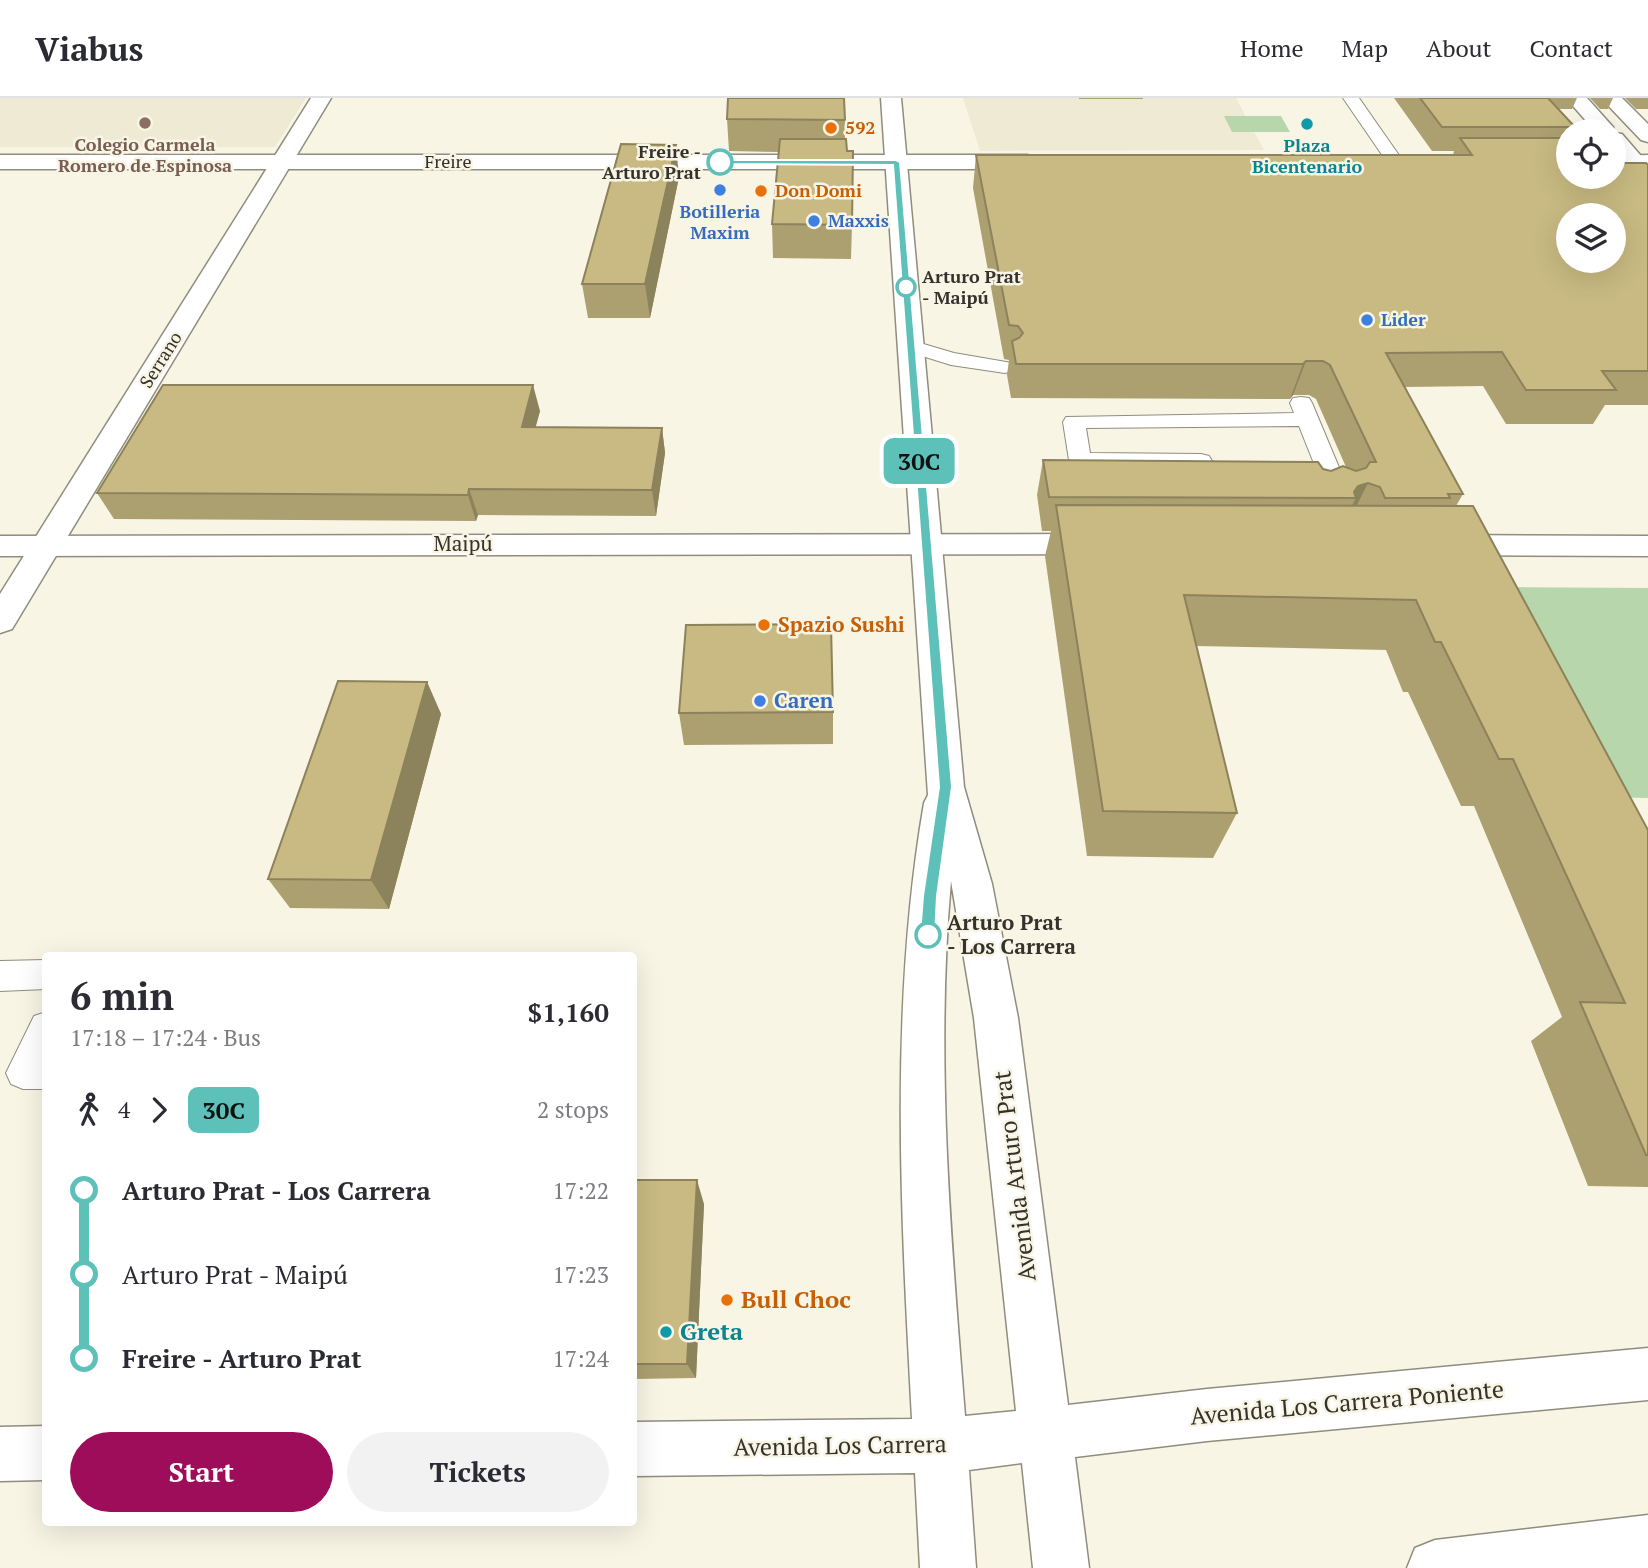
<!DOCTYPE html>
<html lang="en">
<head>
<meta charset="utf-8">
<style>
  :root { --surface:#fff; --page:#f2f2f3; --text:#2b2b33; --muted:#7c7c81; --line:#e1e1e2; --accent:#9d0d5a }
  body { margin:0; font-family:"PT Serif",serif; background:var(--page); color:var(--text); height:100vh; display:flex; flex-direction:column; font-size:26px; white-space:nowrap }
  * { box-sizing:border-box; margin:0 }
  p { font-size:23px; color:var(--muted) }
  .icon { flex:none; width:38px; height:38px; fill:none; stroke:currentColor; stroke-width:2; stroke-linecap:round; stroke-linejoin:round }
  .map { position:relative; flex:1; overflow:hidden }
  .side { position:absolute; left:42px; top:854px; width:595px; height:574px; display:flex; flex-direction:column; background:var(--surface); border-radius:7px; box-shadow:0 7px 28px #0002 }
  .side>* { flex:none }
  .badge { padding:0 14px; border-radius:10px; font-size:24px; line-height:46px }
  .fabs { position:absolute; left:1556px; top:21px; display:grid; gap:14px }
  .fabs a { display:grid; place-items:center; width:70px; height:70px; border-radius:50%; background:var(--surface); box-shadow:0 7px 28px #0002; font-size:35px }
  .map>.badge { position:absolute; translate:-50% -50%; box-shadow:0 0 0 4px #fff }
  .legs { display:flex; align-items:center; gap:10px; height:77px; padding:0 28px; font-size:23px }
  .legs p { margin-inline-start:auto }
  .headline { display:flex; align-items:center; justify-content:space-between; height:119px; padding:0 28px }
  h1 { font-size:38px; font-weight:700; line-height:52px }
  .button { display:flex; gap:14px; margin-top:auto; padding:14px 28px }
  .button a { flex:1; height:80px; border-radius:42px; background:var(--accent); color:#fff; font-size:28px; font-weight:700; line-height:80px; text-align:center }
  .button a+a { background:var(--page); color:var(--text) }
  ul { padding:0 28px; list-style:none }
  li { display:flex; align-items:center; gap:24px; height:84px; font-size:26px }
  li i { display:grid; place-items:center; width:10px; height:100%; margin:0 9px; background:currentColor }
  li i::after { content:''; width:18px; height:18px; margin:-9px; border:5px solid; border-radius:50%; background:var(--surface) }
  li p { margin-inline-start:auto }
  li:first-child i { background:linear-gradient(#0000 50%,currentColor 0) }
  li:last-child i { background:linear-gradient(currentColor 50%,#0000 0) }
  header { display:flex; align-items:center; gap:42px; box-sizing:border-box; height:98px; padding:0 35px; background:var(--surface); border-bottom:2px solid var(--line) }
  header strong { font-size:33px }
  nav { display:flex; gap:38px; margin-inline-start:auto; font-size:24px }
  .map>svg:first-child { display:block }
</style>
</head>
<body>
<header>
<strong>Viabus</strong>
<nav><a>Home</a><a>Map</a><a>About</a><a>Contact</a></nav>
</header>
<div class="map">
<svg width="1648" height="1470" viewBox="0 0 1648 1470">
  <rect width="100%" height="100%" fill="#f9f5e5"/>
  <path fill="#efead3" d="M0,0H306L275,49H0Z
    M963,0H1236L1264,52L980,53Z"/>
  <path fill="#b7d6ab" d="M1224,18H1281L1290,34H1232Z
    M1494,489L1648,490V700L1599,699Z"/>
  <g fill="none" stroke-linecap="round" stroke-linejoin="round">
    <defs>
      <path id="service" d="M1343,0H1359L1403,63L1401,67H1389Z
        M910,242L954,255L1012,265L1015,269L1012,273L1005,275L951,267L903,252L900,248L903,244Z
        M1301,299L1309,300L1312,305L1351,398L1347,403L1339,405L1331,403L1327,398L1299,328L1086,330L1090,355L1201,356L1209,358L1212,363L1209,368L1201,370L1080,369L1072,367L1069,362L1063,324L1066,319L1294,315L1290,305L1293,300Z
        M46,862V891L0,893V863Z
        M46,914V991H23L11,986L6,975L34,918Z"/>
      <path id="minor" d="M1566,0H1587L1613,29L1615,35L1622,36L1648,66V86L1640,84L1614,53V33H1595Z"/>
      <path id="tertiary" d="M311,0H331L12,531L0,535V496Z"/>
      <path id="secondary" d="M0,57H1027L1035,59L1038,64L1035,69L1027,71H0Z
        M1648,57V71L1614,70V58Z
        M1100,436L1111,439L1116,446L1111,453L1100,456L0,458V438Z
        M1444,437L1648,438V458L1444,457L1433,454L1428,447L1433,440Z"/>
      <path id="primary" d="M881,0H901L964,689L992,786L1018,920L1068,1307L1207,1291L1648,1250V1302L1207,1343L1075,1359L1089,1470H1033L1022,1365L969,1372L976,1470H920L915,1375L634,1378V1324L912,1321C901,1116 889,908 924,705L928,697ZM951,783L974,920L1016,1313L965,1318C951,1141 935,961 951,783Z
        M1601,0H1622L1648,26V44L1641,42Z
        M46,1328V1382L0,1383V1329Z
        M1648,1417V1470H1407L1415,1450L1435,1442Z"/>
    </defs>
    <use href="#service" stroke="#908c7e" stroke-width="2"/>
    <use href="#minor" stroke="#908c7e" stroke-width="3"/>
    <use href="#tertiary" stroke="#908c7e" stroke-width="3"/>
    <use href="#secondary" stroke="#908c7e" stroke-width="3"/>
    <use href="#primary" stroke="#908c7e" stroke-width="3"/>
    <use href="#service" fill="#fff" fill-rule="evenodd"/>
    <use href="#minor" fill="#fff" fill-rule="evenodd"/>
    <use href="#tertiary" fill="#fff" fill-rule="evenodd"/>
    <use href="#secondary" fill="#fff" fill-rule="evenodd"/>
    <use href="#primary" fill="#fff" fill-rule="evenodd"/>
  </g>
  <path fill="#aca070" d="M1079,0H1143V1H1079Z
    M1394,0H1577L1572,11H1558L1575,29L1573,33H1568V79L1619,65L1648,67V307H1605L1593,326H1506L1483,288L1404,289L1463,396L1456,408L1648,732V1089L1588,1088L1531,943L1562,919L1474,708H1461L1408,594H1403L1386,552L1196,548L1237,715L1213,760L1087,758L1045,458L1051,433H1042L1037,397L1043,362L1323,371L1331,373L1346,369L1316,301L1309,297H1293L1290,301L1011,300L1007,277L1009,262L1004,261L973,90L976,57H1453L1454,53H1432Z
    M1590,0H1613L1608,11H1600Z
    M1625,0H1648V11H1636Z
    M727,21L845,22V41L852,127L851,161L773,160L772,126L779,54L729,53Z
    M679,79L650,220H588L582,186Z
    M540,313L535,329L662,330L665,355L656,418L478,417L476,423L114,421L97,395Z
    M427,584L441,616L389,811L290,810L268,781Z
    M833,614V646L684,647L679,615Z
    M634,1082L704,1106L696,1280L634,1281Z"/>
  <path fill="#8c825b" d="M676,47L679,79L650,220L645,186Z
    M1306,263L1293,297L1290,301L1303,266Z
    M533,287L540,313L529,354L522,329Z
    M662,330L665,355L656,418L652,392Z
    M1368,385L1351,419L1345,421L1356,400L1354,394L1358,388Z
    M469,391L478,417L476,423L468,397Z
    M427,584L441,616L389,811L371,782Z
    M697,1082L704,1106L696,1280L687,1266Z"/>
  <path fill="#c8ba82" stroke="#8c825b" stroke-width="2" fill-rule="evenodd" d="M728,0H844L845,22L727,21Z
    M1420,0H1548L1575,29H1442Z
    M1460,40H1568V79H1614V59L1619,65H1646L1648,67V273H1602L1616,292H1526L1502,254L1386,255L1463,396H1448L1450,400H1385L1380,389L1368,385L1358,388L1354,394L1356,400L1049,399L1043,362L1318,364L1323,371L1331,373L1343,368L1356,373L1366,370L1370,364H1376L1330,267L1323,263H1306L1303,266H1016L1012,243L1019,240L1023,235L1018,228L1009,227L976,57H1472ZM1568,117H1614V163H1568Z
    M780,41H846L847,53H853L852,127L772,126Z
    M621,46L676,47L645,186H582Z
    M163,287H533L522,329L662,330L652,392L469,391L468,397L97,395Z
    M1056,407L1473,408L1648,732V1057H1646L1580,904L1625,905L1513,661H1499L1441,544H1435L1416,502L1184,497L1237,715L1103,713Z
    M831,526L833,614L679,615L686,527Z
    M338,583L427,584L371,782L268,781Z
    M634,1082H697L687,1266H634Z"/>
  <path fill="#5dc1b9" stroke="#fff" stroke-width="2" d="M720,62H896L900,64L952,689L937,798L935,837L928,843L920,837L923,798L939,689L893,67L718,66Z"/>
  <circle fill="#8d6e63" stroke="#f9f5e5" stroke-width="2.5" cx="145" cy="25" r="7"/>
  <g fill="#0f9aa8" stroke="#f9f5e5" stroke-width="2.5">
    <circle cx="1307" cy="26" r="7"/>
    <circle cx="666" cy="1234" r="7"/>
  </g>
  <g fill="#e8710a" stroke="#f9f5e5" stroke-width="2.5">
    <circle cx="831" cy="30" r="7"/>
    <circle cx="761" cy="93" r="7"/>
    <circle cx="764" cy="527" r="7"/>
    <circle cx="727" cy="1202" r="7"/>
  </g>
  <g fill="#fff" stroke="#5dc1b9" stroke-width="3.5">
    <circle cx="720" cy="64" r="12"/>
    <circle cx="906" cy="189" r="9"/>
    <circle cx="928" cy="837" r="12"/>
  </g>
  <g fill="#3f7fe0" stroke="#f9f5e5" stroke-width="2.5">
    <circle cx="720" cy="92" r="7"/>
    <circle cx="814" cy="123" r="7"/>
    <circle cx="1367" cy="222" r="7"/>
    <circle cx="760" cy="603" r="7"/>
  </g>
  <g text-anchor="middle" stroke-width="5" stroke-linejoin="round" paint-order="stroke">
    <g font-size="18" font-weight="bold" fill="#c56008" stroke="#f9f5e5" text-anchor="start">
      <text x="845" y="36">592</text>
      <text x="775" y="99">Don Domi</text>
    </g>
    <g font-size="18" font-weight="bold" fill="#785e54" stroke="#f9f5e5">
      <text x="145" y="53">Colegio Carmela<tspan x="145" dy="21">Romero de Espinosa</tspan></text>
    </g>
    <g font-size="18" font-weight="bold" fill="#0d838f" stroke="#f9f5e5">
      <text x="1307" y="54">Plaza<tspan x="1307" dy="21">Bicentenario</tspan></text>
    </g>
    <g font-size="18" font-weight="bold" fill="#33322c" stroke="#f9f5e5" text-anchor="end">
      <text x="701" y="60">Freire -<tspan x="701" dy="21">Arturo Prat</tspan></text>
      <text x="922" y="185" text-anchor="start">Arturo Prat<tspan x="922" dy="21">- Maipú</tspan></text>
    </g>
    <g font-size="18" fill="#33322c" stroke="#f9f5e5">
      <text x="448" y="70">Freire</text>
      <text transform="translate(161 262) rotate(-58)" y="6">Serrano</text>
    </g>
    <g font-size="18" font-weight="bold" fill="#366cbe" stroke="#f9f5e5" text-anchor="start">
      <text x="720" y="120" text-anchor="middle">Botilleria<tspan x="720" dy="21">Maxim</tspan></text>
      <text x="828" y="129">Maxxis</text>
      <text x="1381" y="228">Lider</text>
    </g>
    <g font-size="21" fill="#33322c" stroke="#f9f5e5">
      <text x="463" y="453">Maipú</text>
    </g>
    <g font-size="21" font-weight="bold" fill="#c56008" stroke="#f9f5e5" text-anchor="start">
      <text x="778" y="534">Spazio Sushi</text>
    </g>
    <g font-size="21" font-weight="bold" fill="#366cbe" stroke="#f9f5e5" text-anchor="start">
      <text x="774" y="610">Caren</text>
    </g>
    <g font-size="21" font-weight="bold" fill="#33322c" stroke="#f9f5e5" text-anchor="start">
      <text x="947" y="832">Arturo Prat<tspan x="947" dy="24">- Los Carrera</tspan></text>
    </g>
    <g font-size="24" fill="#33322c" stroke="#f9f5e5">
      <text transform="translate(1015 1078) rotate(-97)" y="8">Avenida Arturo Prat</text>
      <text transform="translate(1347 1305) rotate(-5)" y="8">Avenida Los Carrera Poniente</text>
      <text transform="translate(840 1348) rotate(-1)" y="8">Avenida Los Carrera</text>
    </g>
    <g font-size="24" font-weight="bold" fill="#c56008" stroke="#f9f5e5" text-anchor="start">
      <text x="741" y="1210">Bull Choc</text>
    </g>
    <g font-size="24" font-weight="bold" fill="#0d838f" stroke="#f9f5e5" text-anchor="start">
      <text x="680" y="1242">Greta</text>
    </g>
  </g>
</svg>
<div class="fabs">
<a><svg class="icon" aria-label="locate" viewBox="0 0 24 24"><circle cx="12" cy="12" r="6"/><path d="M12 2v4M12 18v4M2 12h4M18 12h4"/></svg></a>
<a><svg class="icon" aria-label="layers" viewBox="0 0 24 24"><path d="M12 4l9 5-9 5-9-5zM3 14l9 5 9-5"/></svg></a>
</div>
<b class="badge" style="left:919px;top:363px;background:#5dc1b9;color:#111">30C</b>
<section class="side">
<div class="headline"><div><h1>6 min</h1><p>17:18 – 17:24 · Bus</p></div><b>$1,160</b></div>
<div class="legs"><svg class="icon" aria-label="walk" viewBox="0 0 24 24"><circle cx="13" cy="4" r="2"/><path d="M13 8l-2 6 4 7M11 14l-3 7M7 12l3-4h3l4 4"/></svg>4<svg class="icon" aria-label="forward" viewBox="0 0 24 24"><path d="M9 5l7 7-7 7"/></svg><b class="badge" style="background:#5dc1b9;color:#111">30C</b><p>2 stops</p></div>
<ul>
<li><i style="color:#5dc1b9"></i><b>Arturo Prat - Los Carrera</b><p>17:22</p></li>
<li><i style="color:#5dc1b9"></i><span>Arturo Prat - Maipú</span><p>17:23</p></li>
<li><i style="color:#5dc1b9"></i><b>Freire - Arturo Prat</b><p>17:24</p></li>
</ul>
<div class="button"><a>Start</a><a>Tickets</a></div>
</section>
</div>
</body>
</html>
